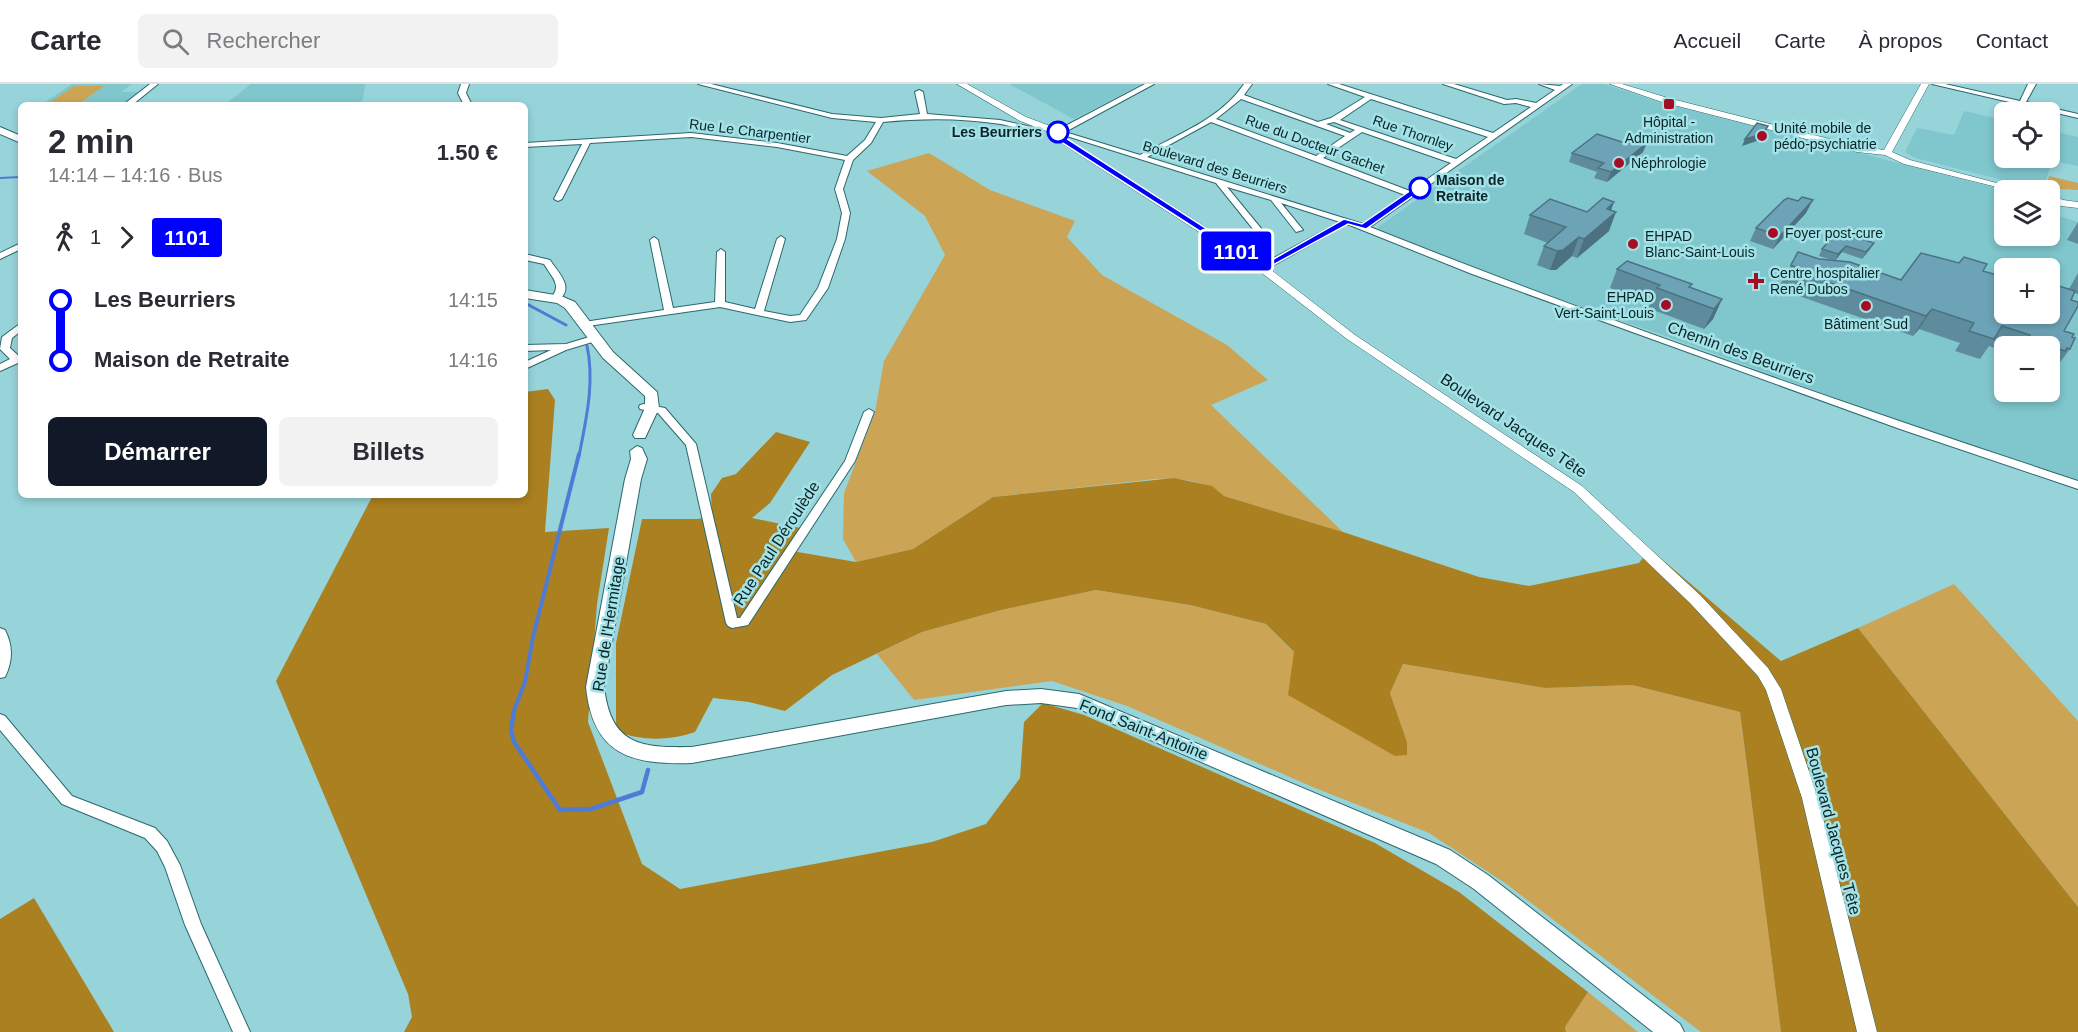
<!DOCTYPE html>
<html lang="fr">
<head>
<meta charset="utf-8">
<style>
  :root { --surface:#fff; --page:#f2f2f3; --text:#2b2b33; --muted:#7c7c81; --line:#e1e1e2; --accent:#111827 }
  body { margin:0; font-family:Arial,sans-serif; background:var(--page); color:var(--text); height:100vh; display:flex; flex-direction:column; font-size:22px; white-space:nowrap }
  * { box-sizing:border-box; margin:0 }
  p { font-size:20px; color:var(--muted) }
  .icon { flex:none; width:33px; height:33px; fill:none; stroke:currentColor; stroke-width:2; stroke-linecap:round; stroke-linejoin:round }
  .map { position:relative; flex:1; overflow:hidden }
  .drawer { position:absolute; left:18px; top:18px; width:510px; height:396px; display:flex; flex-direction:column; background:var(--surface); border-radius:9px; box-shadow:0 3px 9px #0003 }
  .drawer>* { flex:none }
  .badge { padding:0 12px; border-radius:4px; font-size:21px; line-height:39px }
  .fabs { position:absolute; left:1994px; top:18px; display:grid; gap:12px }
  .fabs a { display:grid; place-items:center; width:66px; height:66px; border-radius:9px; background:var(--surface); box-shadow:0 3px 9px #0003; font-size:30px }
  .map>.badge { position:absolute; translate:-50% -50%; box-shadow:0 0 0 3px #fff }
  .legs { display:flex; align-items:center; gap:9px; height:66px; padding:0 30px; font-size:20px }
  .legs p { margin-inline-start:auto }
  .overview { display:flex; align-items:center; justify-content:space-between; height:102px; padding:0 30px }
  h1 { font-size:33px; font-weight:700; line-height:45px }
  .action { display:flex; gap:12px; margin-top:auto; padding:12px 30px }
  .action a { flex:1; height:69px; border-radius:9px; background:var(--accent); color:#fff; font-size:24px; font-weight:700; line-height:69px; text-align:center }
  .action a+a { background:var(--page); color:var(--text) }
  ul { padding:0 30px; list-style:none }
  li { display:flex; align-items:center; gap:21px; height:60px; font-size:22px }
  li i { display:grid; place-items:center; width:9px; height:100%; margin:0 8px; background:currentColor }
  li i::after { content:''; width:15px; height:15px; margin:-8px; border:4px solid; border-radius:50%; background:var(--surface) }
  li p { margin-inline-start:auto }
  li:first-child i { background:linear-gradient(#0000 50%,currentColor 0) }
  li:last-child i { background:linear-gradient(currentColor 50%,#0000 0) }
  header { display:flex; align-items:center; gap:36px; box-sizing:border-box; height:84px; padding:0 30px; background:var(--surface); border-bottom:2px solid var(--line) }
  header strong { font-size:28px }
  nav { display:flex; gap:33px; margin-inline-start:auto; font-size:21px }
  .search { width:420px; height:54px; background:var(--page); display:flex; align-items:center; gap:15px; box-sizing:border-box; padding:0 21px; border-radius:9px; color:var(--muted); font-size:22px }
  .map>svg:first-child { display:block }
</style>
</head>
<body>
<header>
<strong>Carte</strong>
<div class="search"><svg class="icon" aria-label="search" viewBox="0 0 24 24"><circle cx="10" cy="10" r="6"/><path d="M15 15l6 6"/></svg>Rechercher</div>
<nav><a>Accueil</a><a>Carte</a><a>À propos</a><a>Contact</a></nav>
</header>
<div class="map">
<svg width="2078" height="948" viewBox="0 0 2078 948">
  <rect width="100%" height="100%" fill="#96d4da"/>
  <path fill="#7fc6cd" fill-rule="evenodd" d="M72,0H132L121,8H139L123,21H41Z
    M251,0H365L363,15L357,21H224Z
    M1009,0H1142L1074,35Z
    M1582,0H1604L1659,18L2004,106V152H2049V129L2078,138V398L1934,350L1660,250L1540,209L1380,147L1378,143ZM2004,184H2049V230H2004ZM2004,262H2049V308H2004Z
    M1964,27L2004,36V74H2049V46L2078,53V82L2052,77L2043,106L1915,74L1905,68L1917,44L1954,51Z"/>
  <path fill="#cca455" d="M74,2H104L77,21H46Z
    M929,69L990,106L1075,137L1067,153L1102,191L1227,261L1268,296L1211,321L1343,448L1224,412C1205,396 1180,394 1155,395L993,413L913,465L856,478L843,455L844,409L875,328L884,277L945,171L925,132L867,87Z
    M2049,92L2078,99V106L2060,105L2058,108L2046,105Z
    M1954,500L2078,637V823L1858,544Z
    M1096,506L1190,521L1266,540L1395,672L1407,671V658L1390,609L1403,580L1545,604L1632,601L1740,628L1781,948H1701L1505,799L1429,749L1315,704L1127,622L1052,597L914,616L877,570L922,548L1001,526Z
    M1588,908L1638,948H1566L1565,943Z"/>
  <path fill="#aa8021" d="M548,305L555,316L545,448L609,444L597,520L588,638L642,780L680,805L932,758L986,740L1020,694L1024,638L1043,619L1084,631L1375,759L1459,808L1588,908L1565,943L1566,948H404L412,933L408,910L276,597L373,411H525V308Z
    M776,348L810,358L770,419L752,434L800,444L786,466L856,478L913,465L993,413L1174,394L1212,402L1224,412L1343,448L1479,493L1529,502L1639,479L1650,465L1781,577L1858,544L2078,823V948H1781L1740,628L1632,601L1545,604L1403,580L1390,609L1407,658V671L1395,672L1288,611L1294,568L1266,540L1190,521L1096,506L1001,526L922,548L832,591L785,627L749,618L713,614L695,648C669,657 640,657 616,647V559L642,435H698L712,432L711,410L722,394L736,390Z
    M34,814L114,948H0V835Z"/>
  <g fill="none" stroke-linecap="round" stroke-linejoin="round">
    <path stroke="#4e7bd5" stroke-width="2" d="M0,94L21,93"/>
    <path stroke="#4e7bd5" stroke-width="3" d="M525,219L566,241
      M579,372C586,336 595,298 587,262"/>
    <path stroke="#4e7bd5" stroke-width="4" d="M513,629L525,598L533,553L579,370"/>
    <path stroke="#4e7bd5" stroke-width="4.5" d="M514,627L511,646L514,658L560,726L591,725L642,708L648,686"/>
    <defs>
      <path id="minor" d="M150,0H158L132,21H123Z
        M461,0H469L466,9L472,21H464L458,9Z
        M698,0H711L832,30L881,34L920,30L915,8L919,6L923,8L927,30L1000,36L1031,43L1042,41L1046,43C1032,51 1016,43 1001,40C962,34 922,34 883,38L871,59L853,76L843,105L850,129L845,155L828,204L806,236L790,238L720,223L581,243V239L584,238L664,226L650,156L654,153L658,156L673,224L715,218L717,168L721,165L725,168V218L755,225L777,155L781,152L785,155L764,227L790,232L800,231L818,204L837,155L842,129L835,105L845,76L777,63L691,53L590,59L562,115L558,117L554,115L582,60L525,63V59L691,49L777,59L847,72L865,56L876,38L832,34Z
        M1145,0H1154L1065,48L1140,71C1176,51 1221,35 1244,0H1252L1244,11L1318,38L1331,34L1365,13L1328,0H1339L1493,49L1531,23L1516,19L1504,20L1443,0H1454L1507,16L1516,15L1536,19L1555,6L1539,0L1560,2L1563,0H1572L1370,143C1603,236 1840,318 2078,397V405L1900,345L1472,190L1347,140L1265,186H1259V182L1340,138L1281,119L1303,146L1296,148L1271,116L1227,103L1264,148L1257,150L1216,99L1054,48ZM1241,15L1345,52L1316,72L1216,35ZM1371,15L1488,53L1456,75L1340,36ZM1211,38L1405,111L1363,140L1147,73ZM1334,38L1355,46L1350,49L1326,40ZM1362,48L1451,79L1410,107L1323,74Z
        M1932,0H1945L2020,17L2028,0H2036L2026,18L2078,30V34Z
        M21,159V165L0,175V169Z
        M525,170L550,176C559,190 575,203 558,217H552L550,215C563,201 552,194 544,180L525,176Z
        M21,239V247L12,254L10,264L21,274V280L18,279L0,287V280L10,275L0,265L2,253Z
        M596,251L601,254L599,256L566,266L525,285V278L551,266L525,267V261L566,260Z
        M644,320L665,324L696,360L737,534H740L845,377L864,328L869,325L874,328L855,377L748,541L732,544L728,542L726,539L686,361L658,329L640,325L639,323L640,321Z
        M0,544L5,546C13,562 13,576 5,593L0,594Z
        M0,630L5,632L72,712L155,744L167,757L180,781L201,840L250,948H233L185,841L165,783L157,767L145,754L62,720L0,646Z"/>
      <path id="tertiary" d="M957,0H967L1026,33L1061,46L1064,53L1266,182L1355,251L1582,402L1700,511L1768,584L1781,605L1818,714L1877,948H1857L1802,714L1766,606L1758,592L1690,519L1574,408L1347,255L1258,186L1057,56L1054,50L1020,37Z
        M1610,0H1622L1668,14L1857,62L1884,66L1921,0H1929L1892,68L1910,76L2023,106H2009L1904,80L1885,71L1857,68L1662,18Z
        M2049,110L2063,116L2078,118V124L2061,122L2049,117Z"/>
      <path id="secondary" d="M0,43L21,52V59L0,50Z
        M525,206L561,212L575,218L613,268L657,308L659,324L645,354H635L633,351L645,324V312L603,274L565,224L557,219L525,214Z
        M637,362L642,364L647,375L641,395L604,603C611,661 640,664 692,663L1006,607L1041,605L1079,610L1450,766L1488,791L1680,940L1684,948H1653L1474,805L1436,780L1077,624L1041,619L1006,621L692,679C631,681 593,671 586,603L625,395L631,375L630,367Z"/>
    </defs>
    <use href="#minor" stroke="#2a686e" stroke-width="2"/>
    <use href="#tertiary" stroke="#2a686e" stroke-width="1"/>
    <use href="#secondary" stroke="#2a686e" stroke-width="2"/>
    <use href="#minor" fill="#fff" fill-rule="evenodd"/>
    <use href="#tertiary" fill="#fff" fill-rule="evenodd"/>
    <use href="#secondary" fill="#fff" fill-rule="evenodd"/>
  </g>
  <path fill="#5e8c9d" d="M1643,68L1607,98L1594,94L1597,88L1569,78L1572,69Z
    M1611,126L1609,147L1577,174L1572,172L1556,186H1550L1537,181L1544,162L1548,159L1524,150L1530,131Z
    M1806,129L1773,165L1750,157L1756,144Z
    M2078,138V160L2067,156Z
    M1838,147L1870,165L1862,175L1842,168L1835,176L1901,196L1983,187L2004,230L2069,205L2078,189V210L2074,209L2071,216L2064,247L2072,253L2070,265L2055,285L2052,284L2050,288L2049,287V262H2004V267L1989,262L1980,275L1955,267L1960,259L1919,245L1913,252L1782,206L1784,202L1780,201L1798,168L1819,175L1832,176L1819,172L1822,165Z
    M1617,185L1690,204L1722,215L1713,235L1704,245L1648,224L1650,220L1610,204Z"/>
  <path fill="#4c7280" d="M1768,42L1760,56L1742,62L1745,55Z
    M1647,59L1643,68L1607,98L1611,88Z
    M1813,116L1806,129L1773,165L1780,152Z
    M1614,118L1608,135L1616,128L1609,147L1577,174L1584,155L1607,125Z
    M1579,153L1572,172L1556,186H1550L1557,167Z
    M1874,159L1870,165L1862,175L1866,168Z
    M1846,162L1842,168L1835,177L1838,170Z
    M1722,215L1713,235L1704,245L1714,225Z
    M1932,225L1919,245L1913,252L1926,232Z"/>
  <path fill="#6da3b7" stroke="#4c7280" stroke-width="1.5" d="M1757,39L1768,42L1763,50L1745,55Z
    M1597,50L1628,60L1634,55L1647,59L1611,88L1598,84L1604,79L1572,69Z
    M1802,113L1813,116L1780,152L1756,144L1784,116L1788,114L1798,117Z
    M1603,114L1614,118L1607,125L1616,128L1584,155L1579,153L1563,166L1557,167L1544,162L1566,143L1530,131L1550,115L1587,128Z
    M1838,147L1874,159L1866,168L1846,162L1838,170L1822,165Z
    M1798,168L1819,175L1850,178L1901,196L1921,169L1959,179L1964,173L1987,180L1983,187L2004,193V230H2049V199L2075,207L2071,216L2078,218V222L2064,247L2074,250L2072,253L2075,254L2070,265L2067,264L2065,267L2028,255L2030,251L2002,242L1994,255L1969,247L1974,239L1932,225L1926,232L1793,186L1795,183L1791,181Z
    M1627,177L1692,200L1689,203L1722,215L1714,225L1657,204L1660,201L1617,185Z"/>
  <path fill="#00f" stroke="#fff" stroke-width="1.5" d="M1058,46L1064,53L1263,181L1344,135L1362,140L1417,102L1424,104L1366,145L1348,140L1262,187L1058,56L1055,48Z"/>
  <g fill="#a60d24" stroke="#a3e2e7" stroke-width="2">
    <rect x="1663" y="14" width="12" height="12" rx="3"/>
    <circle cx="1762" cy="52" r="6"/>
    <circle cx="1619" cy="79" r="6"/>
    <circle cx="1773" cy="149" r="6"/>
    <circle cx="1633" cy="160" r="6"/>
    <path d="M1753 188h6v6h6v6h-6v6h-6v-6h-6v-6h6z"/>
    <circle cx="1666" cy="221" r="6"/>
    <circle cx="1866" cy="222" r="6"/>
  </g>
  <g fill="#fff" stroke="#00f" stroke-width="3">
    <circle cx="1058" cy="48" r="10"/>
    <circle cx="1420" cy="104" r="10"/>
  </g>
  <g text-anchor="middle" stroke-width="5" stroke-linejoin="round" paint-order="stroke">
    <g font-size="14" fill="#0a2427" stroke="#a3e2e7" text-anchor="start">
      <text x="1669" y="43" text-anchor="middle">Hôpital -<tspan x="1669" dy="16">Administration</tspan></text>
      <text x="1774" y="49">Unité mobile de<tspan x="1774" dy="16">pédo-psychiatrie</tspan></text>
      <text x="1631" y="84">Néphrologie</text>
      <text x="1785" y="154">Foyer post-cure</text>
      <text x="1645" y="157">EHPAD<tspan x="1645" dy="16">Blanc-Saint-Louis</tspan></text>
      <text x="1770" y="194">Centre hospitalier<tspan x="1770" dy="16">René Dubos</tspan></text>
      <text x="1654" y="218" text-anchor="end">EHPAD<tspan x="1654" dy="16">Vert-Saint-Louis</tspan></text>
      <text x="1866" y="245" text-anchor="middle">Bâtiment Sud</text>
    </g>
    <g font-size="14" fill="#0a2427" stroke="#a3e2e7">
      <text transform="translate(750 47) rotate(7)" y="5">Rue Le Charpentier</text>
      <text transform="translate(1413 49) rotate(19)" y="5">Rue Thornley</text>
      <text transform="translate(1315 60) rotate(20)" y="5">Rue du Docteur Gachet</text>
      <text transform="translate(1215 83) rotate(17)" y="5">Boulevard des Beurriers</text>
    </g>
    <g font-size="14" font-weight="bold" fill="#0a2427" stroke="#a3e2e7" text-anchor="end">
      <text x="1042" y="53">Les Beurriers</text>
      <text x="1436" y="101" text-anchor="start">Maison de<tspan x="1436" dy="16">Retraite</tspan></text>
    </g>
    <g font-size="16" fill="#0a2427" stroke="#a3e2e7">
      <text transform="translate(1741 268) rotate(20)" y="6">Chemin des Beurriers</text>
      <text transform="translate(1514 341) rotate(34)" y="6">Boulevard Jacques Tête</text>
      <text transform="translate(776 459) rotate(-57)" y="6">Rue Paul Déroulède</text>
      <text transform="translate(608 540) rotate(-81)" y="6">Rue de l'Hermitage</text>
      <text transform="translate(1144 645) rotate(22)" y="6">Fond Saint-Antoine</text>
      <text transform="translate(1834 747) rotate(75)" y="6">Boulevard Jacques Tête</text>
    </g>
  </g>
</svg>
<div class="fabs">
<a><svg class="icon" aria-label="locate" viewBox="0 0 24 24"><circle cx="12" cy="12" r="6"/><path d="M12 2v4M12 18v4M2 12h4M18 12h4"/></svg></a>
<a><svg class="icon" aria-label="layers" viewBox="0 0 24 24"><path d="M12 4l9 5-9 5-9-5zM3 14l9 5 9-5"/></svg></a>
<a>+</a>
<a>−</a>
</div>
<b class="badge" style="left:1236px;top:167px;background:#00f;color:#fff">1101</b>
<section class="drawer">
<div class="overview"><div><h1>2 min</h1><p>14:14 – 14:16 · Bus</p></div><b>1.50 €</b></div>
<div class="legs"><svg class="icon" aria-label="walk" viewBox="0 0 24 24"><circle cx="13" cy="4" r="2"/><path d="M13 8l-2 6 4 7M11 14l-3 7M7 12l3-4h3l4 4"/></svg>1<svg class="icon" aria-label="forward" viewBox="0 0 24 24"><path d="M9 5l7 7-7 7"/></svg><b class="badge" style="background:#00f;color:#fff">1101</b></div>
<ul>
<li><i style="color:#00f"></i><b>Les Beurriers</b><p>14:15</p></li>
<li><i style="color:#00f"></i><b>Maison de Retraite</b><p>14:16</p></li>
</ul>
<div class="action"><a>Démarrer</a><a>Billets</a></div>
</section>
</div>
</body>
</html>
